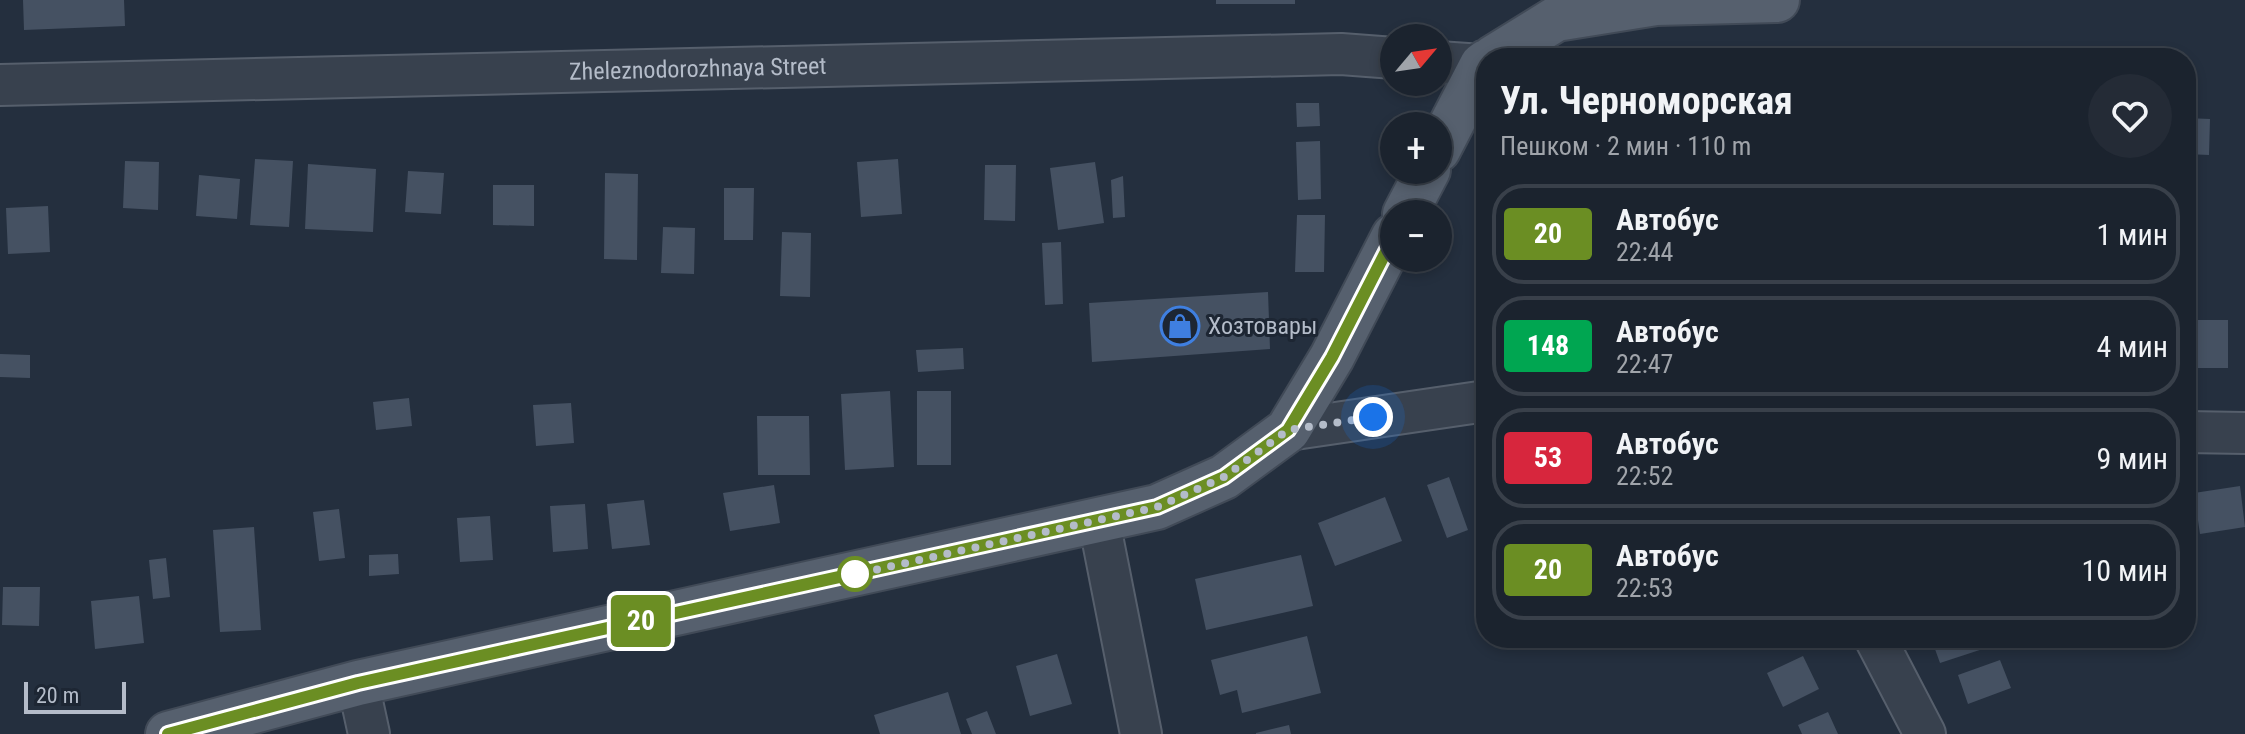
<!DOCTYPE html>
<html lang="ru">
<head>
<meta charset="utf-8">
<style>
  :root { --surface:#1b232e; --page:#242b36; --text:#f1f3f6; --muted:#a0a4aa; --line:#39404a }
  body { margin:0; font-family:"Roboto Condensed",sans-serif; background:var(--page); color:var(--text); height:100vh; display:flex; flex-direction:column; font-size:30px; white-space:nowrap }
  * { box-sizing:border-box; margin:0 }
  p { font-size:26px; color:var(--muted) }
  .icon { flex:none; width:44px; height:44px; fill:none; stroke:currentColor; stroke-width:2; stroke-linecap:round; stroke-linejoin:round }
  .map { position:relative; flex:1; overflow:hidden }
  .panel { position:absolute; left:1476px; top:48px; width:720px; height:600px; display:flex; flex-direction:column; background:var(--surface); border-radius:32px; box-shadow:0 4px 12px #0003,0 0 0 2px var(--line) }
  .panel>* { flex:none }
  .badge { padding:0 16px; border-radius:6px; font-size:28px; line-height:52px }
  .needle { width:52px; rotate:61deg }
  .controls { position:absolute; left:1380px; top:24px; display:grid; gap:16px }
  .controls a { display:grid; place-items:center; width:72px; height:72px; border-radius:50%; background:var(--surface); box-shadow:0 4px 12px #0003,0 0 0 2px var(--line); font-size:40px }
  .scale { position:absolute; left:24px; bottom:20px; width:102px; box-sizing:border-box; padding-left:8px; border:4px solid #b4bcc9; border-top:0; font-size:22px; line-height:28px; white-space:nowrap; color:#b4bcc9; -webkit-text-stroke:6px #1d2633; paint-order:stroke }
  .you { position:absolute; width:40px; height:40px; margin:-20px; border:6px solid #fff; border-radius:50%; background:#1a73e8; box-shadow:0 0 0 12px #1a73e833 }
  .map>.badge { position:absolute; translate:-50% -50%; box-shadow:0 0 0 4px #fff }
  .round { display:grid; place-items:center; flex:none; width:84px; height:84px; border-radius:42px; background:var(--page) }
  .head { display:flex; align-items:center; justify-content:space-between; height:136px; padding:0 24px }
  h1 { font-size:38px; font-weight:700; line-height:60px }
  ul { padding:0; list-style:none }
  li { display:flex; align-items:center; gap:24px; height:100px; margin:0 16px 12px; padding:0 8px; border:4px solid var(--line); border-radius:32px }
  li div { flex:1 }
  li b { display:block; font-size:30px }
  li em { font-style:normal }
  li .badge { min-width:88px; font-weight:700; text-align:center }
  .map>svg:first-child { display:block }
</style>
</head>
<body>
<div class="map">
<svg width="2245" height="734" viewBox="0 0 2245 734">
  <rect width="100%" height="100%" fill="#242f3e"/>
  <path fill="#455162" d="M23,0H124L125,26L24,30Z
    M1216,0H1295V4H1216Z
    M1296,103H1319L1320,126L1297,127Z
    M2186,118L2210,119L2209,155L2186,154Z
    M1320,141L1321,199L1298,200L1296,142Z
    M255,159L293,161L289,227L250,225Z
    M898,159L902,214L861,217L857,162Z
    M125,161L159,162L158,210L123,208Z
    M1095,162L1104,223L1058,230L1050,168Z
    M308,164L376,169L373,232L305,229Z
    M985,165H1016L1015,221L984,220Z
    M408,171L444,173L441,214L405,212Z
    M605,173L638,174L637,260L604,259Z
    M199,175L240,179L237,219L196,216Z
    M1123,176L1125,217L1113,218L1111,180Z
    M493,185H534V226L493,225Z
    M724,188H754L753,240H724Z
    M48,206L50,252L8,254L6,208Z
    M1297,215H1325L1324,272H1295Z
    M663,227L695,228L694,274L661,273Z
    M782,232L811,233L810,297L780,296Z
    M1061,242L1063,304L1045,305L1042,243Z
    M1268,292L1270,349L1092,362L1089,303Z
    M2196,320H2228V368H2196Z
    M963,348L964,369L918,372L916,350Z
    M0,354L30,355V378L0,377Z
    M890,391L894,467L845,470L841,394Z
    M917,391H951V465H917Z
    M409,398L412,426L376,430L373,402Z
    M571,403L574,443L536,446L533,405Z
    M757,416H809L810,475H758Z
    M1449,477L1468,530L1447,538L1427,485Z
    M774,485L780,523L730,531L723,493Z
    M2240,486L2245,527L2200,534L2194,493Z
    M1385,497L1402,541L1335,566L1318,523Z
    M644,500L650,545L612,549L607,504Z
    M585,504L588,549L553,552L550,506Z
    M339,509L345,558L319,561L313,512Z
    M490,516L493,560L460,562L457,518Z
    M254,527L261,630L220,632L213,530Z
    M398,554L399,574L369,576V555Z
    M1301,555L1313,606L1206,630L1195,579Z
    M166,558L170,597L153,599L149,560Z
    M3,587H40L39,626L2,625Z
    M139,596L144,643L95,649L91,601Z
    M1307,636L1321,693L1242,713L1237,690L1220,695L1211,660Z
    M1931,638H2000L2001,643L1940,663Z
    M1057,654L1072,704L1030,716L1016,666Z
    M1803,656L1819,689L1783,707L1767,673Z
    M2000,660L2011,688L1968,704L1958,675Z
    M948,692L961,734H880L874,715Z
    M987,711L996,734H972L966,719Z
    M1828,712L1838,734H1802L1798,725Z
    M1289,725L1291,734H1256V733Z"/>
  <g fill="none" stroke-linecap="round" stroke-linejoin="round">
    <defs>
      <g id="minor">
        <path d="M1438,62L1482,65"/>
        <path id="s1" d="M0,85L1341,54L1394,58"/>
        <path d="M1288,430L1486,401"/>
        <path d="M2186,432L2245,433"/>
        <path d="M1099,521L1141,734"/>
        <path d="M1875,638L1925,734"/>
        <path d="M358,683L369,734"/>
      </g>
      <path id="major" d="M1493,58L1556,19L1656,3L1777,0
        M1438,150L1482,65L1486,62
        M1405,214L1428,170
        M168,734L358,683L1157,507L1224,477L1288,430L1332,357L1394,236"/>
    </defs>
    <use href="#minor" stroke="#565f6c" stroke-width="44"/>
    <use href="#major" stroke="#414a57" stroke-width="48"/>
    <use href="#minor" stroke="#38414e" stroke-width="40"/>
    <use href="#major" stroke="#56606e" stroke-width="44"/>
  </g>
  <g fill="none" stroke-linecap="round" stroke-linejoin="round">
    <defs>
      <path id="line" d="M168,734L358,683L1157,507L1224,477L1288,430L1332,357L1394,236"/>
    </defs>
    <use href="#line" stroke="#fff" stroke-width="18"/>
    <use href="#line" stroke="#6b8e23" stroke-width="12"/>
    <path stroke="#b4bcc9" stroke-width="8" stroke-dasharray="0 14.4" d="M855,574L852,575L1157,507L1224,477L1288,430L1373,417"/>
  </g>
  <defs>
    <symbol id="shop-ring" viewBox="-11 -11 22 22"><circle r="9.5" fill="#1d2633" stroke="#3f7fe0" stroke-width="1.5"/><path d="M-5-2.5h2.3a2.7 3.5 0 0 1 5.4 0H5L5.5 6h-11ZM-1.5-2.5h3a1.5 2.3 0 0 0-3 0Z" fill="#3f7fe0"/></symbol>
  </defs>
  <g fill-rule="evenodd">
    <use href="#shop-ring" x="1158" y="304" width="44" height="44"/>
  </g>
  <circle fill="#fff" stroke="#6b8e23" stroke-width="4" cx="855" cy="574" r="16"/>
  <g text-anchor="middle" stroke-width="6" stroke-linejoin="round" paint-order="stroke">
    <g font-size="24" fill="#b4bcc9" stroke="#1d2633">
      <text dy="8" stroke="none"><textPath href="#s1" startOffset="698">Zheleznodorozhnaya Street</textPath></text>
    </g>
    <g font-size="24" fill="#b4bcc9" stroke="#1d2633" text-anchor="start">
      <text x="1208" y="334">Хозтовары</text>
    </g>
  </g>
</svg>
<div class="controls">
<a><svg class="needle" viewBox="-14 -14 28 28"><path d="M0-13l5 13h-10z" fill="#e53935"/><path d="M0 13l5-13h-10z" fill="#a0a4aa"/></svg></a>
<a>+</a>
<a>−</a>
</div>
<div class="scale">20 m</div>
<div class="you" style="left:1373px;top:417px"></div>
<b class="badge" style="left:641px;top:621px;background:#6b8e23;color:#fff">20</b>
<section class="panel">
<div class="head"><div><h1>Ул. Черноморская</h1><p>Пешком · 2 мин · 110 m</p></div><a class="round"><svg class="icon" aria-label="heart" viewBox="0 0 24 24"><path d="M12 20l-8-8c-3-5 5-10 8-4 3-6 11-1 8 4z"/></svg></a></div>
<ul>
<li><span class="badge" style="background:#6b8e23;color:#fff">20</span><div><b>Автобус</b><p>22:44</p></div><em>1 мин</em></li>
<li><span class="badge" style="background:#00a651;color:#fff">148</span><div><b>Автобус</b><p>22:47</p></div><em>4 мин</em></li>
<li><span class="badge" style="background:#d7263d;color:#fff">53</span><div><b>Автобус</b><p>22:52</p></div><em>9 мин</em></li>
<li><span class="badge" style="background:#6b8e23;color:#fff">20</span><div><b>Автобус</b><p>22:53</p></div><em>10 мин</em></li>
</ul>
</section>
</div>
</body>
</html>
